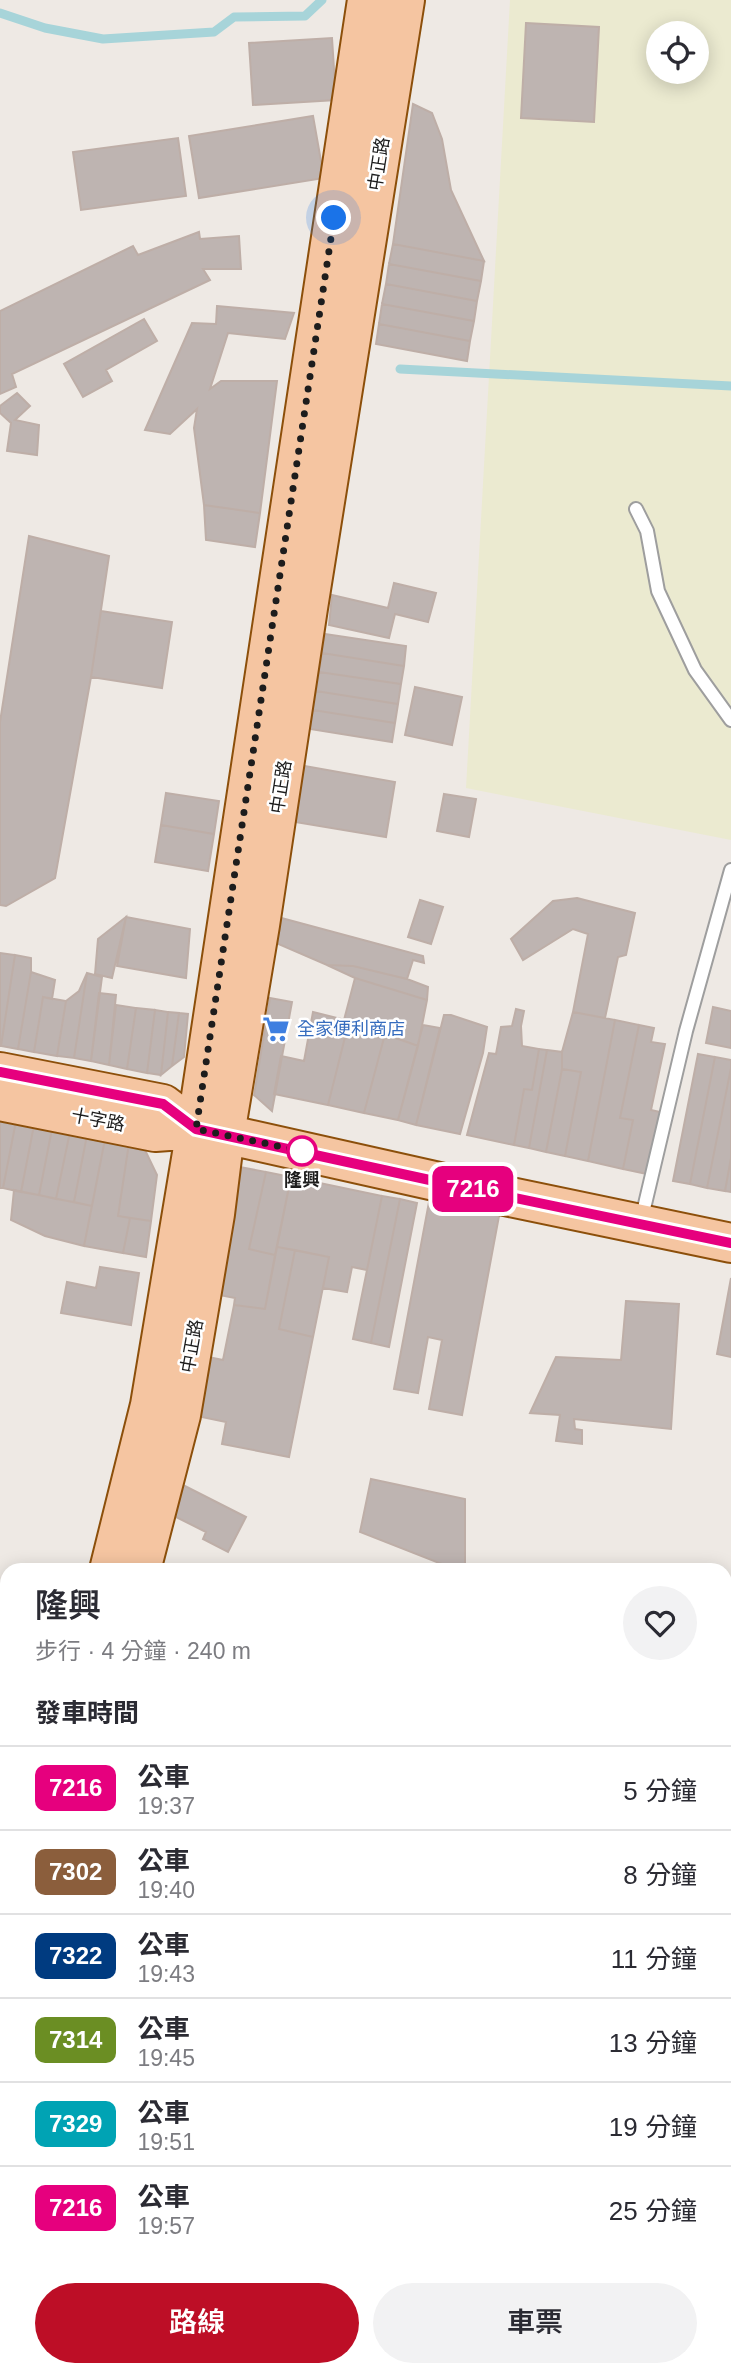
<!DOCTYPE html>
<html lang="zh-TW">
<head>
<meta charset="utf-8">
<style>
  :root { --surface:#fff; --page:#f2f2f3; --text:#2b2b33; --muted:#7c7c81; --line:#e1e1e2; --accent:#bd0e26 }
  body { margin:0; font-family:Helvetica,"Noto Sans TC",sans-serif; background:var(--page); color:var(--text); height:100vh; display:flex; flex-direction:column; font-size:26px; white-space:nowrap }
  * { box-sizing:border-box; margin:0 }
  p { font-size:23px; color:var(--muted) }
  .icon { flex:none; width:38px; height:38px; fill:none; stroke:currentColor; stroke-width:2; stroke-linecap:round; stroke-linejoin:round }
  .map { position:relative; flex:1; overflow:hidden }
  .details { position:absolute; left:0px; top:1563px; width:732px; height:814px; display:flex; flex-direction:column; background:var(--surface); border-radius:21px 21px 0 0; box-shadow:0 4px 18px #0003 }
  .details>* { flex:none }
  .badge { padding:0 14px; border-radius:10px; font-size:24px; line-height:46px }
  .controls { position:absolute; left:646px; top:21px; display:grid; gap:14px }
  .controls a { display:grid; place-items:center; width:63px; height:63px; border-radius:50%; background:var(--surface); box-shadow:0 4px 18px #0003; font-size:35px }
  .you { position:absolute; width:35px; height:35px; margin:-18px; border:5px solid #fff; border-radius:50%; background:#1a73e8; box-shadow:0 0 0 10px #1a73e833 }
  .map>.badge { position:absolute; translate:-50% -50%; box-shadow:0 0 0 4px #fff }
  h2 { padding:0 35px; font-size:26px; line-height:63px }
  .round { display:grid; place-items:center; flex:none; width:74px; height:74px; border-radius:37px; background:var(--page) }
  .headline { display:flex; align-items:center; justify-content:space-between; height:119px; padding:0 35px }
  h1 { font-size:33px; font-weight:600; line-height:52px }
  .button { display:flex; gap:14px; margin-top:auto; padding:14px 35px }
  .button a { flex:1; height:80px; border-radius:42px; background:var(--accent); color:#fff; font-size:28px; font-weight:600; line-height:80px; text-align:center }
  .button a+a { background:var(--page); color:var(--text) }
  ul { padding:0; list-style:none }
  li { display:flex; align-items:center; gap:21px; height:84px; padding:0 35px; border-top:2px solid var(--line) }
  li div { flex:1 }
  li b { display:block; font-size:26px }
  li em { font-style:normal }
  li .badge { min-width:77px; font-weight:700; text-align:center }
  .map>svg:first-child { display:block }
</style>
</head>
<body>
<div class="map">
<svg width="731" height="2376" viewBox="0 0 731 2376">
  <rect width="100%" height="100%" fill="#eee9e4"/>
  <path fill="#ebead0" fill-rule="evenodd" d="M510,0H731V840L466,788ZM658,33H696V72H658Z"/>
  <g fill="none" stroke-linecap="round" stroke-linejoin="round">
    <path stroke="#a7d4d9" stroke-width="9" d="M0,13L45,28L103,39L214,32L234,17L305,16L322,0
      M400,369L731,386
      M724,1809H731"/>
  </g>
  <path fill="#beb4b1" stroke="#beaea7" stroke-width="2" d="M526,23L599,27L594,122L521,118Z
    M332,38L336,100L253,105L249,43Z
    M413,104L432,113L442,139L451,190L484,261L393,244Z
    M313,116L324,178L199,198L189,136Z
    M178,138L186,196L81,210L73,152Z
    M199,232L200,239L239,236L241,269H203L210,280L12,374L16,387L0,394V311L133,246L138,255Z
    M393,244L484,261L481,281L389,264Z
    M389,264L481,281L477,301L386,284Z
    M386,284L477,301L474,321L382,304Z
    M382,304L474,321L470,341L379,324Z
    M217,306L294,313L285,339L228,333L210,389L221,381H277L260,513L204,505L194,428L197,409L170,434L145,430L192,323L216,324Z
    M144,319L157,341L106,370L112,381L83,397L64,364Z
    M379,324L470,341L467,361L376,344Z
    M17,393L30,406L15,420L39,425L37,455L7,451L11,423L0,413V406Z
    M204,505L260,513L255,547L206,540Z
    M29,536L109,556L91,677L55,878L6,906L0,905V722Z
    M394,583L436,593L428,622L395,614L389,638L329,625L332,595L388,608Z
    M101,611L172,622L162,688L91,677Z
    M325,634L406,646L404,666L322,653Z
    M322,653L404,666L401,684L319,672Z
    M319,672L401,684L398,704L316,691Z
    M415,687L462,697L452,745L405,735Z
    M316,691L398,704L395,723L313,710Z
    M313,710L395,723L392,742L310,729Z
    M299,765L395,782L386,837L289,821Z
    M166,793L219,801L214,834L161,825Z
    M444,794L476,799L469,837L437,831Z
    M161,825L214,834L208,871L155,862Z
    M577,898L635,913L626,955L618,957L605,1018L573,1012L588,934L573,929L523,960L511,939L553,901Z
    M420,900L443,907L431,944L408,937Z
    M274,916L423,956L424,963L413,960L407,979L353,966L327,965L269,940Z
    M126,917L190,929L186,978L117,966Z
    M126,917L112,978L95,974L98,939Z
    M0,953L15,955L1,1046H0Z
    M15,955L31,958V972L18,1049L1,1046Z
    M327,965L353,966L407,979L428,987L427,1000L355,978Z
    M31,972L55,980L52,999L43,997L34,1052L18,1049Z
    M87,973L74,1058L57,1056L66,1001L79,991Z
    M87,973L102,977L91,1061L74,1058Z
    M355,978L427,1000L418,1046L344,1020Z
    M99,993L116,995L109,1065L91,1061Z
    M43,997L66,1001L57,1056L34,1052Z
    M270,998L292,1002L272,1111L254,1095Z
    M116,1005L136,1008L127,1069L109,1065Z
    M713,1007L731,1011V1048L706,1043Z
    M136,1008L155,1010L147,1073L127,1069Z
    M516,1009L524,1011L521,1026L522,1046L539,1049L532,1090L524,1089L514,1145L467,1135L489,1053L496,1054L501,1027L512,1026Z
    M155,1010L168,1012L161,1075L147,1073Z
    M168,1012L179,1013L172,1066L161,1075Z
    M313,1012L349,1021L328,1105L274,1094L281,1056L304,1061Z
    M573,1012L615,1020L588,1161L565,1156L581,1072L562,1069V1052Z
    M179,1013L188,1014L184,1057L172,1066Z
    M444,1015H451L487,1027L483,1053L460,1134L416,1125Z
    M615,1020L639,1025L620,1118L633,1120L623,1169L588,1161Z
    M349,1021L385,1034L364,1113L328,1105Z
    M423,1025L440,1028L416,1125L398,1120Z
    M639,1025L654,1028L651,1042L665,1044L651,1110L660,1112L647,1174L623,1169L633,1120L620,1118Z
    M385,1034L418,1046L398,1120L364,1113Z
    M539,1049L547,1050L529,1148L514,1145L524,1089L532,1090Z
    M547,1050L562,1052V1069L546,1152L529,1148Z
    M698,1054L715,1057L690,1184L673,1181Z
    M715,1057L731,1060V1068L707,1188L690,1184Z
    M731,1068V1158L725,1191L707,1188Z
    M562,1069L581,1072L565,1156L546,1152Z
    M0,1113L17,1116L3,1188H0Z
    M17,1116L35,1120L21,1192L3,1188Z
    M35,1120L53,1124L39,1195L21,1192Z
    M53,1124L71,1127L56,1199L39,1195Z
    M71,1127L88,1130L74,1202L56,1199Z
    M88,1130L106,1134L92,1206L74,1202Z
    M106,1134L129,1143L118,1216L130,1218L123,1253L84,1246Z
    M129,1143L145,1150L157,1175L151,1221L118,1216Z
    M731,1158V1192L725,1191Z
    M229,1165L266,1172L249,1249L275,1255L265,1309L234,1305L235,1298L204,1292Z
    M266,1172L291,1177L275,1255L249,1249Z
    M291,1177L382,1196L367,1270L352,1267L347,1292L323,1288L329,1257L277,1247Z
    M14,1190L92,1206L84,1246L45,1236L11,1220Z
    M382,1196L400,1199L371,1343L353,1339Z
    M400,1199L417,1203L389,1347L371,1343Z
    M429,1202L499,1216L462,1415L429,1409L442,1340L428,1337L418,1393L394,1389Z
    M130,1218L151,1221L146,1257L123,1253Z
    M277,1247L295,1250L279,1329L313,1337L289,1457L222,1444L226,1422L197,1416L208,1357L223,1360L234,1305L265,1309Z
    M295,1250L329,1257L313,1337L279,1329Z
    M100,1267L139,1273L131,1325L61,1313L67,1282L96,1288Z
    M731,1278V1357L717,1354Z
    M626,1301L679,1304L671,1429L574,1419L575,1429L582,1430V1444L556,1441L560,1415L530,1413L556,1357L621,1360Z
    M371,1479L465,1499V1570H457L360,1532Z
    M177,1482L246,1517L228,1552L203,1539L206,1532L162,1510Z
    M0,1660L7,1661V1685L3,1698L7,1699V1715L0,1713Z
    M0,1834L7,1835V1850L0,1884Z
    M724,1916H729L731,1929V1995L727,1998L724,2039Z
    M5,2087L7,2089V2142L0,2135V2096Z
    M0,2135L7,2142V2204L0,2200Z
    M4,2221L7,2222V2318L2,2326L0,2325V2229Z
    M0,2363L7,2367V2370H12L25,2376H0Z
    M79,2370H150L147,2376H76Z"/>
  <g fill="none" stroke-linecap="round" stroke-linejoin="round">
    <defs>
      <path id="service" d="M636,509L647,531L658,591L695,670L731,720
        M641,1221L686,1031L731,870"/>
      <path id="tertiary" d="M724,2090L731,2092"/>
      <path id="primary" d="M0,1072L163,1104L196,1129
        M0,1101L155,1132L196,1129L225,1134L448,1184L731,1243
        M109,1570L150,1405L196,1129L367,0
        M141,1570L181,1415L215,1214L225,1134L260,925L308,608L405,0
        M0,1969L7,1946
        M0,2041L7,2027"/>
    </defs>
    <use href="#service" stroke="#9e9e9e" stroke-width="16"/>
    <use href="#tertiary" stroke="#9e9e9e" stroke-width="35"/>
    <use href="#primary" stroke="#8c4f0a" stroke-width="42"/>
    <use href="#service" stroke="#fff" stroke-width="12"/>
    <use href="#tertiary" stroke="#fff" stroke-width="32"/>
    <use href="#primary" stroke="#f5c5a1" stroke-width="38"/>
  </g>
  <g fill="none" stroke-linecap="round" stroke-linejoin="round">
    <defs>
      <path id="line" d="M0,1072L163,1104L196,1129L448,1184L731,1243"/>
    </defs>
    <use href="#line" stroke="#fff" stroke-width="16"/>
    <use href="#line" stroke="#e6007e" stroke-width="10"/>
    <path stroke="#1d1d1d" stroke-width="7" stroke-dasharray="0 12.6" d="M302,1151L196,1129L334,218"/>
  </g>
  <defs>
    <symbol id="supermarket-bare" viewBox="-9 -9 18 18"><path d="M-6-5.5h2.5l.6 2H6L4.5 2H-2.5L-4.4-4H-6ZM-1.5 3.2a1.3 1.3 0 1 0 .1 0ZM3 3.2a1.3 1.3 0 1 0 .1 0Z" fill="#3f7fe0" stroke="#fff" stroke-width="2.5" paint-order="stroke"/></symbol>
  </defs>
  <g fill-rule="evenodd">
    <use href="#supermarket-bare" x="257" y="1010" width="38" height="38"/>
  </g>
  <circle fill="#fff" stroke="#e6007e" stroke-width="3.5" cx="302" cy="1151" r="14"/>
  <g text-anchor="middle" stroke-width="5" stroke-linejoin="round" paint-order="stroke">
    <g font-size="18" fill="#1d1d1d" stroke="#fff">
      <text transform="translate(379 164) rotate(-81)" y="6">中正路</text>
      <text transform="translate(281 787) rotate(-81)" y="6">中正路</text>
      <text transform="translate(98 1120) rotate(11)" y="6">十字路</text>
      <text transform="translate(192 1346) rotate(-80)" y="6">中正路</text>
    </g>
    <g font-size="18" fill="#366cbe" stroke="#fff" text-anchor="start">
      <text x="297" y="1035">全家便利商店</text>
    </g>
    <g font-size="18" font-weight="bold" fill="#1d1d1d" stroke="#fff">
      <text x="302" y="1186">隆興</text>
    </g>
  </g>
</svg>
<div class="controls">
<a><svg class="icon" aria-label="locate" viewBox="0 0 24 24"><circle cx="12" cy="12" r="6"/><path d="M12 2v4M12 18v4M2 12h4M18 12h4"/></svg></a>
</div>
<div class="you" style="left:334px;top:218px"></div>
<b class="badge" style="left:473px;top:1189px;background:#e6007e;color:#fff">7216</b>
<section class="details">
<div class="headline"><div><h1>隆興</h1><p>步行 · 4 分鐘 · 240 m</p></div><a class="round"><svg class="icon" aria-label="heart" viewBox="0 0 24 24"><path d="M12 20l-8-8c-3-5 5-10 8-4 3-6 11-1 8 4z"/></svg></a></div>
<h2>發車時間</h2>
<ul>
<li><span class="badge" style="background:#e6007e;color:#fff">7216</span><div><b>公車</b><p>19:37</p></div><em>5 分鐘</em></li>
<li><span class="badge" style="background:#8b5e3c;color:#fff">7302</span><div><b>公車</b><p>19:40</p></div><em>8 分鐘</em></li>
<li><span class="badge" style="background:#003b80;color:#fff">7322</span><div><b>公車</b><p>19:43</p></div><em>11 分鐘</em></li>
<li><span class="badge" style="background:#6b8e23;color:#fff">7314</span><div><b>公車</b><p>19:45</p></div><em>13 分鐘</em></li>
<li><span class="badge" style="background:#00a3b4;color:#fff">7329</span><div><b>公車</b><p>19:51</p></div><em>19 分鐘</em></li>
<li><span class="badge" style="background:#e6007e;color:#fff">7216</span><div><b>公車</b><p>19:57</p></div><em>25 分鐘</em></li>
</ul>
<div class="button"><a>路線</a><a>車票</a></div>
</section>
</div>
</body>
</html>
